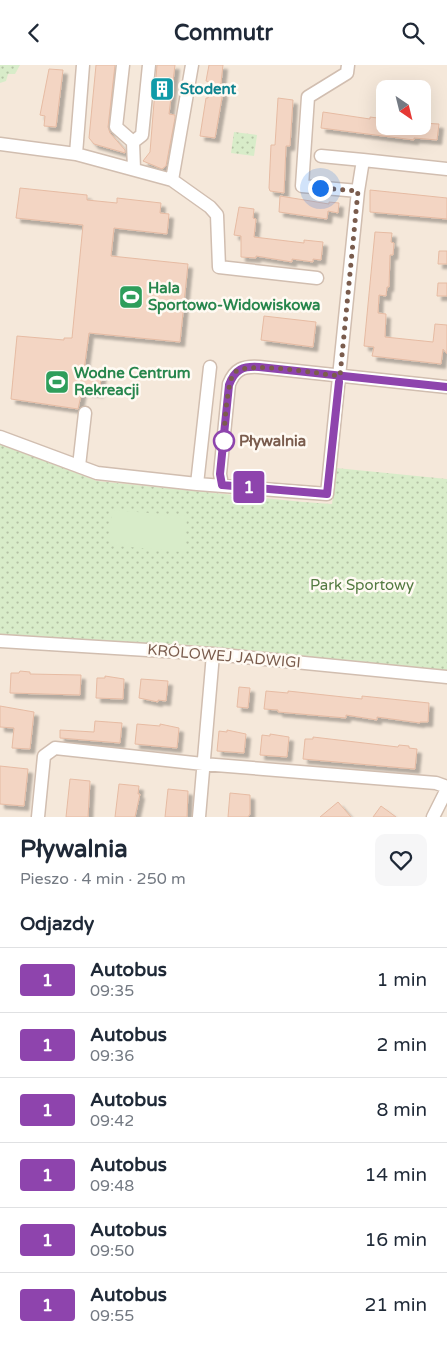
<!DOCTYPE html>
<html lang="pl">
<head>
<meta charset="utf-8">
<style>
  :root { --surface:#fff; --page:#f6f6f7; --text:#1f2937; --muted:#747a83; --line:#e0e1e3 }
  body { margin:0; font-family:"Varela Round",sans-serif; background:var(--page); color:var(--text); height:100vh; display:flex; flex-direction:column; font-size:19px; white-space:nowrap }
  * { box-sizing:border-box; margin:0 }
  p { font-size:16px; color:var(--muted) }
  .icon { flex:none; width:28px; height:28px; fill:none; stroke:currentColor; stroke-width:2; stroke-linecap:round; stroke-linejoin:round }
  .map { position:relative; height:752px; overflow:hidden }
  .panel { display:flex; flex-direction:column; background:var(--surface); flex:1 }
  .panel>* { flex:none }
  .badge { padding:0 10px; border-radius:4px; font-size:18px; line-height:32px }
  .needle { width:32px; rotate:145deg }
  .tools { position:absolute; left:376px; top:15px; display:grid; gap:10px }
  .tools a { display:grid; place-items:center; width:55px; height:55px; border-radius:10px; background:var(--surface); box-shadow:0 5px 20px #0002; font-size:25px }
  .you { position:absolute; width:25px; height:25px; margin:-12px; border:4px solid #fff; border-radius:50%; background:#1a73e8; box-shadow:0 0 0 8px #1a73e833 }
  .map>.badge { position:absolute; translate:-50% -50%; box-shadow:0 0 0 2px #fff }
  h2 { padding:0 20px; font-size:19px; line-height:45px }
  .round { display:grid; place-items:center; flex:none; width:52px; height:52px; border-radius:10px; background:var(--page) }
  .head { display:flex; align-items:center; justify-content:space-between; height:85px; padding:0 20px }
  h1 { font-size:24px; font-weight:800; line-height:38px }
  ul { padding:0; list-style:none }
  li { display:flex; align-items:center; gap:15px; height:65px; padding:0 20px; border-top:1px solid var(--line) }
  li div { flex:1 }
  li b { display:block; font-size:19px }
  li em { font-style:normal }
  li .badge { min-width:55px; font-weight:700; text-align:center }
  header { display:flex; justify-content:space-between; align-items:center; height:65px; padding:0 20px; background:var(--surface); font-size:22px; font-weight:800 }
  .map>svg:first-child { display:block }
</style>
</head>
<body>
<header><svg class="icon" aria-label="back" viewBox="0 0 24 24"><path d="M15 5l-7 7 7 7"/></svg>Commutr<svg class="icon" aria-label="search" viewBox="0 0 24 24"><circle cx="10" cy="10" r="6"/><path d="M15 15l6 6"/></svg></header>
<div class="map">
<svg width="447" height="752" viewBox="0 0 447 752">
  <defs>
    <pattern id="green-dots" width="8" height="8" patternUnits="userSpaceOnUse" patternTransform="scale(1.25)"><rect width="8" height="8" fill="#d8ecc9"/><path d="M2 2h.1M6 6h.1" fill="none" stroke="#b4c2a5" stroke-width="1.8" stroke-linecap="round"/></pattern>
    <filter id="shadow"><feDropShadow dx="4.5" dy="4.5" stdDeviation="1" flood-color="#0004"/></filter>
  </defs>
  <rect width="100%" height="100%" fill="#fdf6ec"/>
  <path fill="#f5e8da" fill-rule="evenodd" d="M0,0H447V752H0ZM385,24H422V61H385Z"/>
  <path fill="url(#green-dots)" d="M0,0H20L15,9H8L6,16L0,18Z
    M234,67L257,70L254,91L231,88Z
    M0,379L97,416L303,437L332,439L336,403L447,414V612L0,573Z"/>
  <path fill="#d8ecc9" d="M112,445L187,451L184,487L109,480Z"/>
  <path fill="#f3d5c3" stroke="#e6bba3" filter="url(#shadow)" d="M96,0H115L108,62L110,68L125,85V88L94,79L89,73Z
    M157,0H175L169,49L175,50V53L166,101L162,104L143,96L150,87Z
    M209,0H223L220,27H223L215,73L200,71L206,33H208L210,17L206,16Z
    M49,4L63,5L56,62L44,61L45,51L40,50Z
    M278,33L293,35L290,81H286L284,128L270,126L269,123L271,80H275Z
    M323,47L370,54V52L385,54V61H422V58L439,59L437,75L414,73V75L321,63Z
    M20,123L87,130V135L117,138V133L161,138L160,148L169,149L167,169L114,163L111,191L188,199L180,277L89,268L84,305L102,307L99,328L82,326L78,344L11,334L17,271L64,275V273H72L83,160L16,153Z
    M370,125L447,133V154L370,147Z
    M280,131L329,139V137L339,138L338,148L328,146L327,154L279,147Z
    M239,142L254,144L253,153L256,154L254,172L304,178V175L323,177L321,195L313,194V197L292,194V197L256,191V193L241,192V171L234,170Z
    M375,167L392,168L391,177L394,178L393,190H390L389,222H387L386,231L379,230L378,248L386,249L385,272L433,277L435,259L447,260V289L443,284L441,299L372,291L374,282L364,281Z
    M439,186H447V199H438Z
    M438,218H447V231H437Z
    M264,251L316,257L313,282L261,275Z
    M20,606L30,607V609L81,610L80,630L10,628L11,608H19Z
    M105,611L124,614L123,634L96,633L97,613H105Z
    M141,614L168,616L166,636L158,635V637L139,633Z
    M239,622L250,623L248,643L237,642Z
    M266,626L288,628V626L362,634V631L429,638L428,657H420V658L377,652V655L346,650V653L278,647V645L264,644Z
    M0,641L34,647L30,684L12,683L14,663L0,662Z
    M95,656L122,658L120,678L60,673V665L94,667Z
    M137,659L160,661V659L179,663L177,683L135,679Z
    M227,665L246,669L244,688L217,686L219,666L227,667Z
    M270,669L289,672L287,692L260,690L262,670L270,671Z
    M313,672L398,682L399,680L409,681V683L417,684L415,704L303,694L305,674H313Z
    M0,701L28,704L24,741L0,739Z
    M70,714L90,716L88,752H66Z
    M119,719L139,721L138,729H140L135,752H115Z
    M168,724L188,726L187,752H165Z
    M230,728L250,730V749L248,752H228Z
    M338,737L351,752H320Z
    M381,741L396,752H373Z"/>
  <g fill="none" stroke-linecap="round" stroke-linejoin="round">
    <defs>
      <path id="minor" d="M123,0L116,62L133,77
        M348,0L347,8L308,32L302,121L358,126L363,95L447,104
        M0,79L76,89L172,115L210,142L217,150L219,202L317,213
        M76,89L83,0
        M321,91L363,95
        M134,104L133,77L142,70L149,0
        M172,115L192,0
        M210,302L197,419L327,429L358,126
        M0,372L97,408L197,419
        M79,401L85,348
        M222,420L220,409L229,319C235,304 243,301 259,302L447,322
        M0,576L213,589L447,612
        M38,752L44,691L55,683L203,699L436,718L447,722
        M199,752L213,589
        M433,752L447,724"/>
    </defs>
    <use href="#minor" stroke="#d1beb0" stroke-width="15"/>
    <use href="#minor" stroke="#fff" stroke-width="12"/>
  </g>
  <g fill="none" stroke-linecap="round" stroke-linejoin="round">
    <defs>
      <path id="line" d="M339,317L327,429L222,420L220,409L229,320C235,304 243,301 259,302L447,322"/>
    </defs>
    <use href="#line" stroke="#fff" stroke-width="11"/>
    <use href="#line" stroke="#8e44ad" stroke-width="8"/>
    <path stroke="#7a5c4d" stroke-width="5" stroke-dasharray="0 9" d="M224,376C224,364 227,317 234,308C247,295 319,309 340,311L358,126L320,123"/>
  </g>
  <defs>
    <symbol id="building-square" viewBox="-11 -11 22 22"><rect x="-9" y="-9" width="18" height="18" rx="4" fill="#0f9aa8" stroke="#fffaf3"/><path d="M-4-6H4V6H1V3H-1V6H-4ZM-2.5-4.3h1.7v1.8h-1.7ZM.8-4.3h1.7v1.8H.8ZM-2.5-1h1.7V.8h-1.7ZM.8-1h1.7V.8H.8Z" fill="#fff"/></symbol>
    <symbol id="stadium-square" viewBox="-11 -11 22 22"><rect x="-9" y="-9" width="18" height="18" rx="4" fill="#2e9e5b" stroke="#fffaf3"/><path d="M0-5a6.5 5 0 1 0 0 10a6.5 5 0 1 0 0-10ZM-3.5-1.8h7v3.6h-7Z" fill="#fff"/></symbol>
  </defs>
  <g fill-rule="evenodd">
    <use href="#building-square" x="148" y="10" width="28" height="28"/>
    <use href="#stadium-square" x="117" y="218" width="28" height="28"/>
    <use href="#stadium-square" x="43" y="303" width="28" height="28"/>
  </g>
  <circle fill="#fff" stroke="#8e44ad" stroke-width="2.5" cx="224" cy="376" r="10"/>
  <g text-anchor="middle" stroke-width="5" stroke-linejoin="round" paint-order="stroke">
    <g font-size="15" font-weight="bold" fill="#0d838f" stroke="#fffaf3" text-anchor="start">
      <text x="180" y="29">Stodent</text>
    </g>
    <g font-size="15" font-weight="bold" fill="#27864d" stroke="#fffaf3" text-anchor="start">
      <text x="148" y="228">Hala<tspan x="148" dy="17">Sportowo-Widowiskowa</tspan></text>
      <text x="74" y="313">Wodne Centrum<tspan x="74" dy="17">Rekreacji</tspan></text>
    </g>
    <g font-size="15" font-weight="bold" fill="#7a5c4d" stroke="#fffaf3" text-anchor="start">
      <text x="239" y="381">Pływalnia</text>
    </g>
    <g font-size="15" fill="#537a41" stroke="#fffaf3">
      <text x="362" y="525">Park Sportowy</text>
    </g>
    <g font-size="15" fill="#7a5c4d" stroke="#fffaf3">
      <text transform="translate(224 591) rotate(5)" y="5">KRÓLOWEJ JADWIGI</text>
    </g>
  </g>
</svg>
<div class="tools">
<a><svg class="needle" viewBox="-14 -14 28 28"><path d="M0-13l5 13h-10z" fill="#e53935"/><path d="M0 13l5-13h-10z" fill="#747a83"/></svg></a>
</div>
<div class="you" style="left:320px;top:123px"></div>
<b class="badge" style="left:249px;top:422px;background:#8e44ad;color:#fff">1</b>
</div>
<section class="panel">
<div class="head"><div><h1>Pływalnia</h1><p>Pieszo · 4 min · 250 m</p></div><a class="round"><svg class="icon" aria-label="heart" viewBox="0 0 24 24"><path d="M12 20l-8-8c-3-5 5-10 8-4 3-6 11-1 8 4z"/></svg></a></div>
<h2>Odjazdy</h2>
<ul>
<li><span class="badge" style="background:#8e44ad;color:#fff">1</span><div><b>Autobus</b><p>09:35</p></div><em>1 min</em></li>
<li><span class="badge" style="background:#8e44ad;color:#fff">1</span><div><b>Autobus</b><p>09:36</p></div><em>2 min</em></li>
<li><span class="badge" style="background:#8e44ad;color:#fff">1</span><div><b>Autobus</b><p>09:42</p></div><em>8 min</em></li>
<li><span class="badge" style="background:#8e44ad;color:#fff">1</span><div><b>Autobus</b><p>09:48</p></div><em>14 min</em></li>
<li><span class="badge" style="background:#8e44ad;color:#fff">1</span><div><b>Autobus</b><p>09:50</p></div><em>16 min</em></li>
<li><span class="badge" style="background:#8e44ad;color:#fff">1</span><div><b>Autobus</b><p>09:55</p></div><em>21 min</em></li>
</ul>
</section>
</body>
</html>
